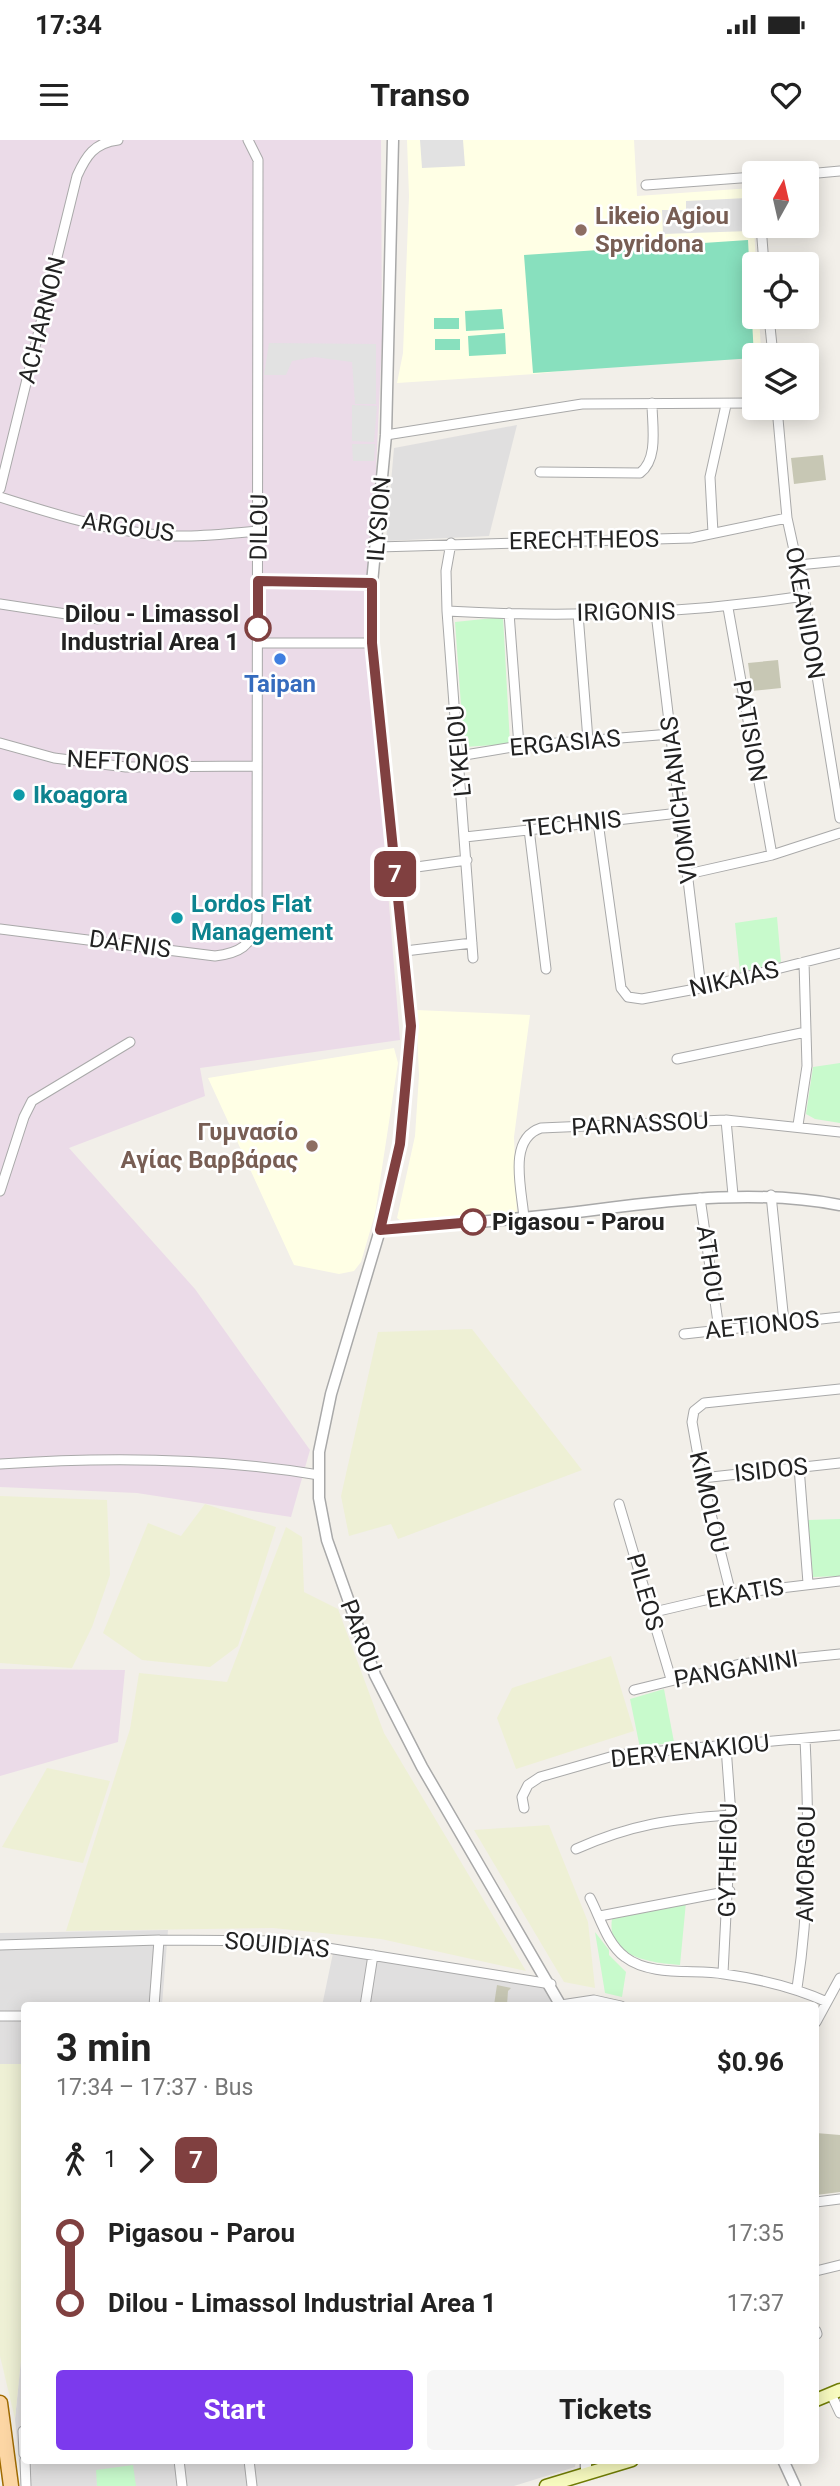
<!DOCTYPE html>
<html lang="en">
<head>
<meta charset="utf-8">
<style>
  :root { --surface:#fff; --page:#f6f6f6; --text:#222; --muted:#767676; --accent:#7c3aed }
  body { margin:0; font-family:Roboto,sans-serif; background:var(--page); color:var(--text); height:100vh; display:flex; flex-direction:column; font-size:26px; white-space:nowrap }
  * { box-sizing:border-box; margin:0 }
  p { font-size:23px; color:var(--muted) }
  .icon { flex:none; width:38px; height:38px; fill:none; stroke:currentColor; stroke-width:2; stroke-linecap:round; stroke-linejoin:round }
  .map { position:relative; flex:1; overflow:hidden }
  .panel { position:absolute; left:21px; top:1862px; width:798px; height:462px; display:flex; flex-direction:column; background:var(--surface); border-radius:7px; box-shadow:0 4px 18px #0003 }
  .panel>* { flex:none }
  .badge { padding:0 14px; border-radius:10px; font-size:24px; line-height:46px }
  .needle { width:46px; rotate:8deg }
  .fabs { position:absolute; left:742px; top:21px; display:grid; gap:14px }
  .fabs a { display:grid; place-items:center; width:77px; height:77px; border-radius:7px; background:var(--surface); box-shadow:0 4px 18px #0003; font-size:35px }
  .map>.badge { position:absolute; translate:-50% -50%; box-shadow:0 0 0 4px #fff }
  .legs { display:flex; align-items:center; gap:10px; height:77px; padding:0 35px; font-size:23px }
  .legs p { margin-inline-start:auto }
  .head { display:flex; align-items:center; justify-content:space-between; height:119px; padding:0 35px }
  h1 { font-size:38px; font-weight:700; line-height:52px }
  .button { display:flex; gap:14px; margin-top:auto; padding:14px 35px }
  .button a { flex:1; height:80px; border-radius:7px; background:var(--accent); color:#fff; font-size:28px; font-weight:700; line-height:80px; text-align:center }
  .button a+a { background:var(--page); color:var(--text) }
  ul { padding:0 35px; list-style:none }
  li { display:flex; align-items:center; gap:24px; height:70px; font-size:26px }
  li i { display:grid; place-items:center; width:10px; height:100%; margin:0 9px; background:currentColor }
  li i::after { content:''; width:18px; height:18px; margin:-9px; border:5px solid; border-radius:50%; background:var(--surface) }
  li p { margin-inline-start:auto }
  li:first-child i { background:linear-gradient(#0000 50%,currentColor 0) }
  li:last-child i { background:linear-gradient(currentColor 50%,#0000 0) }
  .status { display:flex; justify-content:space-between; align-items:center; height:49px; padding:0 35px; background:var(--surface); direction:ltr }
  .status svg { height:19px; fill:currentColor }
  header { display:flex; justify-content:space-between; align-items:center; height:91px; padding:0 35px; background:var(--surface); font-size:32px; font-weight:700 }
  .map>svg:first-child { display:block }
</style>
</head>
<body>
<div class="status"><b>17:34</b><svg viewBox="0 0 49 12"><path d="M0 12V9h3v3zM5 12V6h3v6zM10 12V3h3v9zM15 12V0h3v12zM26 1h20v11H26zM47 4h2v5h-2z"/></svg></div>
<header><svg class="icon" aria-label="menu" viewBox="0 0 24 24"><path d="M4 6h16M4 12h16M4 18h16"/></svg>Transo<svg class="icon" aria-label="heart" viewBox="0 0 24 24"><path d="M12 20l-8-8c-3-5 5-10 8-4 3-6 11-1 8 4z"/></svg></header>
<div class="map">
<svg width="840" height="2346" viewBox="0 0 840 2346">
  <rect width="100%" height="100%" fill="#f2efe9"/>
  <path fill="#e0dfdf" d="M517,285L489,396L386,401L394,308Z
    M168,1790L162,1865L24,1866V1924H0V1793Z
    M333,1813L551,1849L553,1865L322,1866Z
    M24,2190V2320L576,2321L575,2327L514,2346H21L15,2279Z"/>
  <path fill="#ebdbe8" d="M0,0H381L382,201L368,504L400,900L200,928L205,956L69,1008L195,1149L310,1310L291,1377L137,1353L0,1347Z
    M0,1529L125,1530L118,1602L0,1636Z"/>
  <path fill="#ffffe5" d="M407,0H634L637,56L752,48L756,124L754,177H759L761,209L535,234L397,243L403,213L409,56Z
    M416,870L530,875L514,997L517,1076L404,1083L397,1078L415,996L419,935Z
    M394,908L398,923L375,1074L361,1122L354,1131L339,1134L294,1125L208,938Z"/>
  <path fill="#c7c7b4" d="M823,315L826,340L794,344L791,318Z
    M778,520L781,548L752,551L748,523Z
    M497,1845L511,1848L508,1851L507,1865H494Z
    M816,1993L840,1995V2052L816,2055Z"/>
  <path fill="#eef0d5" d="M472,1189L582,1330L398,1399L391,1384L349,1396L341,1356L378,1192Z
    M0,1356L107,1360L110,1435L92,1487L72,1528L0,1523Z
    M205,1364L276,1387L238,1506L210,1527L142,1520L103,1493L148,1383L181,1396Z
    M286,1387L302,1397L304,1452L338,1469L384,1593L526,1831L381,1799L273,1788L66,1791L130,1589L139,1533L227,1542Z
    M611,1516L634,1591L516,1629L497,1578L512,1548Z
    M47,1628L110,1641L83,1723L2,1707Z
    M549,1685L588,1782L595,1848L564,1842L474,1690Z
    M0,1924H24V2190L15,2279L0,2216Z"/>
  <path fill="#c8facc" d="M503,477L510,604L464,607L455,482Z
    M777,777L781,822L740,832L735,783Z
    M840,923V983L815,979L806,974L813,927Z
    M840,1379V1436L813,1437L808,1380Z
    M664,1549L674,1602L640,1608L630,1559Z
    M686,1762L680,1825C653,1823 606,1818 612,1779Z
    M595,1792L609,1810V1815L626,1832L622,1857L605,1853Z
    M133,2325L136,2346H97L96,2330Z"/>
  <path fill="#88e0be" d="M748,100L754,218L533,233L524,115Z
    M502,169L504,189L466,191L465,171Z
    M434,178H459V189H434Z
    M505,193L506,214L469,216L468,196Z
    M435,199H460V210H435Z"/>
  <path fill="#e2e2e2" d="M420,0H463L465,26L422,28Z
    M747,58L749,91L663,94L662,70H686V61Z
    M269,203L376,204V264H355L352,222L314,217L292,221L286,235H264Z
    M352,265L377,266L374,302L352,301Z
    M352,304H375L374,321H353Z"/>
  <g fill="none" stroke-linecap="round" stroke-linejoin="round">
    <defs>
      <path id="minor" d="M807,34L840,31
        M646,45L754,37
        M761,86L764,124
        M769,177L773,215
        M777,268L787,378L804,456L840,678
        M386,295L582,264L754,263
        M540,332L640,333C659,319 652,285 652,263
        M0,349L77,36C86,16 94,3 118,0
        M0,357C56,375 114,393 173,396C201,397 231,393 259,391
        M713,393L710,337L726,265
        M451,403L446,431L447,471L473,818
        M378,407L691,398L787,378
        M798,425L840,421
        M258,441L372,443
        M0,464L99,479
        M728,468L772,715
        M447,471C567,478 685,474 804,456
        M509,473L519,606
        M656,473L701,848
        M578,474L588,600
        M258,503H372
        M0,603L54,618L126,627L257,626
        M459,616L519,606L671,594
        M598,682L621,848L628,857L642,859L701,848L840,813
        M529,689L546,829
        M465,697L679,673
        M395,730L467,720
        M688,734L772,715L840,693
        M0,789L215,816C240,813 251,806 257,782L258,20L248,0
        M405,811L472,803
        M677,919L806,892
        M726,980L733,1055
        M798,985L807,926L804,822
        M0,1051L24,977L32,961L130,902
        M771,1055L784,1182
        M700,1058L719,1189
        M524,1078C522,1050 507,999 541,988L726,980L840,992
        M684,1194L840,1177
        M0,1324C103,1317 218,1318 319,1335
        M799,1327L808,1443
        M702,1338L840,1323
        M619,1364L671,1539
        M731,1454L702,1338L692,1282L694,1271L704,1263L840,1249
        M650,1473L731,1454L840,1441
        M634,1550L740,1524L840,1514
        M524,1668L522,1657L528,1645L540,1637L617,1615L840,1595
        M576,1709C632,1684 671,1679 731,1675
        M590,1758C600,1777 607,1804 625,1817C651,1837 694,1829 724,1834C760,1839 794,1847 827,1862
        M600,1776L730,1751
        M0,1805L159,1800L284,1801L551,1844
        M723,1833L731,1675L726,1607
        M797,1848C810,1765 809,1683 805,1599
        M561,1865L594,1860L621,1866
        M154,1866L159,1800
        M365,1866L373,1815
        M0,1876H24
        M816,1882L840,1838
        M816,2062L840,2059
        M816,2131L840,2125
        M816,2191L817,2194
        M831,2254L840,2273
        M23,2291L24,2314
        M25,2320L26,2346
        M179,2320L182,2346
        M249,2320L252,2346"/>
      <path id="tertiary" d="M393,0L386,295L372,443V503L411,886L400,1005L380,1090L331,1254L319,1312V1358L327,1400L375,1535L422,1627L561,1866
        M380,1090C440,1085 500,1081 560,1074C654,1063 746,1047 840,1065
        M783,2320L795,2346
        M586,2333V2320"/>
      <path id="secondary" d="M816,2260L840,2250
        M546,2346L632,2320"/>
      <path id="primary" d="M0,2263L11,2346"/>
    </defs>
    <use href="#minor" stroke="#a9a9a9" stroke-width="11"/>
    <use href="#tertiary" stroke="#a9a9a9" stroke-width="13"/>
    <use href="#secondary" stroke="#707d05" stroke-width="15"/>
    <use href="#primary" stroke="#a06b00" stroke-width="17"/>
    <use href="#minor" stroke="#fff" stroke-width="9"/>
    <use href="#tertiary" stroke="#fff" stroke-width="10"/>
    <use href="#secondary" stroke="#f7fabf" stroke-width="12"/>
    <use href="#primary" stroke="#fcd6a4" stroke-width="14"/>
  </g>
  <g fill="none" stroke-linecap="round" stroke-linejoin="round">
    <defs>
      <path id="line-1" d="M258,488V441L372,443V503L411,886L400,1004L380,1090L473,1082"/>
    </defs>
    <use href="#line-1" stroke="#fff" stroke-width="16"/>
    <use href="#line-1" stroke="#804040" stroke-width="10"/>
  </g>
  <g fill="#8d6e63" stroke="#fff" stroke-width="2.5">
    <circle cx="581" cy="90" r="7"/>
    <circle cx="312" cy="1006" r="7"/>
  </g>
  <g fill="#fff" stroke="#804040" stroke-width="3.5">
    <circle cx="258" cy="488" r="12"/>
    <circle cx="473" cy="1082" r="12"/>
  </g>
  <circle fill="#3f7fe0" stroke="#fff" stroke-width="2.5" cx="280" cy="519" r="7"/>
  <g fill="#0f9aa8" stroke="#fff" stroke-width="2.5">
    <circle cx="19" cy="655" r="7"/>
    <circle cx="177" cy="778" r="7"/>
  </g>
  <g text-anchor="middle" stroke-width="5" stroke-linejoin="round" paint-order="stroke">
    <g font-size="24" font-weight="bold" fill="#785e54" stroke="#fff" text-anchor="start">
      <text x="595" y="84">Likeio Agiou<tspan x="595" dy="28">Spyridona</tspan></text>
      <text x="298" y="1000" text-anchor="end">Γυμνασίο<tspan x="298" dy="28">Αγίας Βαρβάρας</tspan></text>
    </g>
    <g font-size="24" fill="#222" stroke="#fff">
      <text transform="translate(42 180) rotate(-76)" y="8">ACHARNON</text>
      <text transform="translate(379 379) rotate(-85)" y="8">ILYSION</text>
      <text transform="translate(128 387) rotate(8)" y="8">ARGOUS</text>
      <text transform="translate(259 387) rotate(-89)" y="8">DILOU</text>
      <text transform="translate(584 400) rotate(-1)" y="8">ERECHTHEOS</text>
      <text transform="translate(626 472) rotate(-1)" y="8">IRIGONIS</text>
      <text transform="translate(805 473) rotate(80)" y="8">OKEANIDON</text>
      <text transform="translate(750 591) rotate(80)" y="8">PATISION</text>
      <text transform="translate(565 603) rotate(-5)" y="8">ERGASIAS</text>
      <text transform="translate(459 611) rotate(-95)" y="8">LYKEIOU</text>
      <text transform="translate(128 622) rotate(3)" y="8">NEFTONOS</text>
      <text transform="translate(679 660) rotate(-97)" y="8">VIOMICHANIAS</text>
      <text transform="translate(572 684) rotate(-6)" y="8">TECHNIS</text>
      <text transform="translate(130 804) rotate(8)" y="8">DAFNIS</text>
      <text transform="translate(734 839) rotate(-13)" y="8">NIKAIAS</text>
      <text transform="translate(640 984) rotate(-3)" y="8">PARNASSOU</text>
      <text transform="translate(710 1124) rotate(82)" y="8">ATHOU</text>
      <text transform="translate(762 1185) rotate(-6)" y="8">AETIONOS</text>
      <text transform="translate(771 1330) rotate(-6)" y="8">ISIDOS</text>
      <text transform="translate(709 1362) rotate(77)" y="8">KIMOLOU</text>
      <text transform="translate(645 1452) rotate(74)" y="8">PILEOS</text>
      <text transform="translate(745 1453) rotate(-10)" y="8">EKATIS</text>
      <text transform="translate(361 1496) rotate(69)" y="8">PAROU</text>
      <text transform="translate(736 1529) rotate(-10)" y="8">PANGANINI</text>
      <text transform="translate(690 1611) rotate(-6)" y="8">DERVENAKIOU</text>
      <text transform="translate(728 1720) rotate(-89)" y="8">GYTHEIOU</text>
      <text transform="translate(806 1724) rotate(-89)" y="8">AMORGOU</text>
      <text transform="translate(277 1805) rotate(5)" y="8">SOUIDIAS</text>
    </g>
    <g font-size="24" font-weight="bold" fill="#222" stroke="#fff" text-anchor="end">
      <text x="239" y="482">Dilou - Limassol<tspan x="239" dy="28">Industrial Area 1</tspan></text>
      <text x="492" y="1090" text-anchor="start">Pigasou - Parou</text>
    </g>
    <g font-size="24" font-weight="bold" fill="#366cbe" stroke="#fff">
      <text x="280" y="552">Taipan</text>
    </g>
    <g font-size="24" font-weight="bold" fill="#0d838f" stroke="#fff" text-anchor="start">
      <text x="33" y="663">Ikoagora</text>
      <text x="191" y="772">Lordos Flat<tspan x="191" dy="28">Management</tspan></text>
    </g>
  </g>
</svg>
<div class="fabs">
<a><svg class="needle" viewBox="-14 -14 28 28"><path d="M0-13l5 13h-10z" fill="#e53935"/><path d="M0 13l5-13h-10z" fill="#767676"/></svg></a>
<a><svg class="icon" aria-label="locate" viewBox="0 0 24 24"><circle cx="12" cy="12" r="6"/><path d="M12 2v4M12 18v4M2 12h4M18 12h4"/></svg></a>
<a><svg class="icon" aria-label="layers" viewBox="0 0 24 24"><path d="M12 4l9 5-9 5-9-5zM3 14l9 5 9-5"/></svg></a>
</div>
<b class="badge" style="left:395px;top:734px;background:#804040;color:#fff">7</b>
<section class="panel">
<div class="head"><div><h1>3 min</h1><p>17:34 – 17:37 · Bus</p></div><b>$0.96</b></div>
<div class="legs"><svg class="icon" aria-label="walk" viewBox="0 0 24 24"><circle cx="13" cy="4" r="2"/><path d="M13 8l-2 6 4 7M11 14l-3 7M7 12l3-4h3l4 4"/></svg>1<svg class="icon" aria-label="forward" viewBox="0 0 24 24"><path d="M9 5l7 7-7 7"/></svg><b class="badge" style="background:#804040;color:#fff">7</b></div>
<ul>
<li><i style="color:#804040"></i><b>Pigasou - Parou</b><p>17:35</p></li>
<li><i style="color:#804040"></i><b>Dilou - Limassol Industrial Area 1</b><p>17:37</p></li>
</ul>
<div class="button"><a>Start</a><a>Tickets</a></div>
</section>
</div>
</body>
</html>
